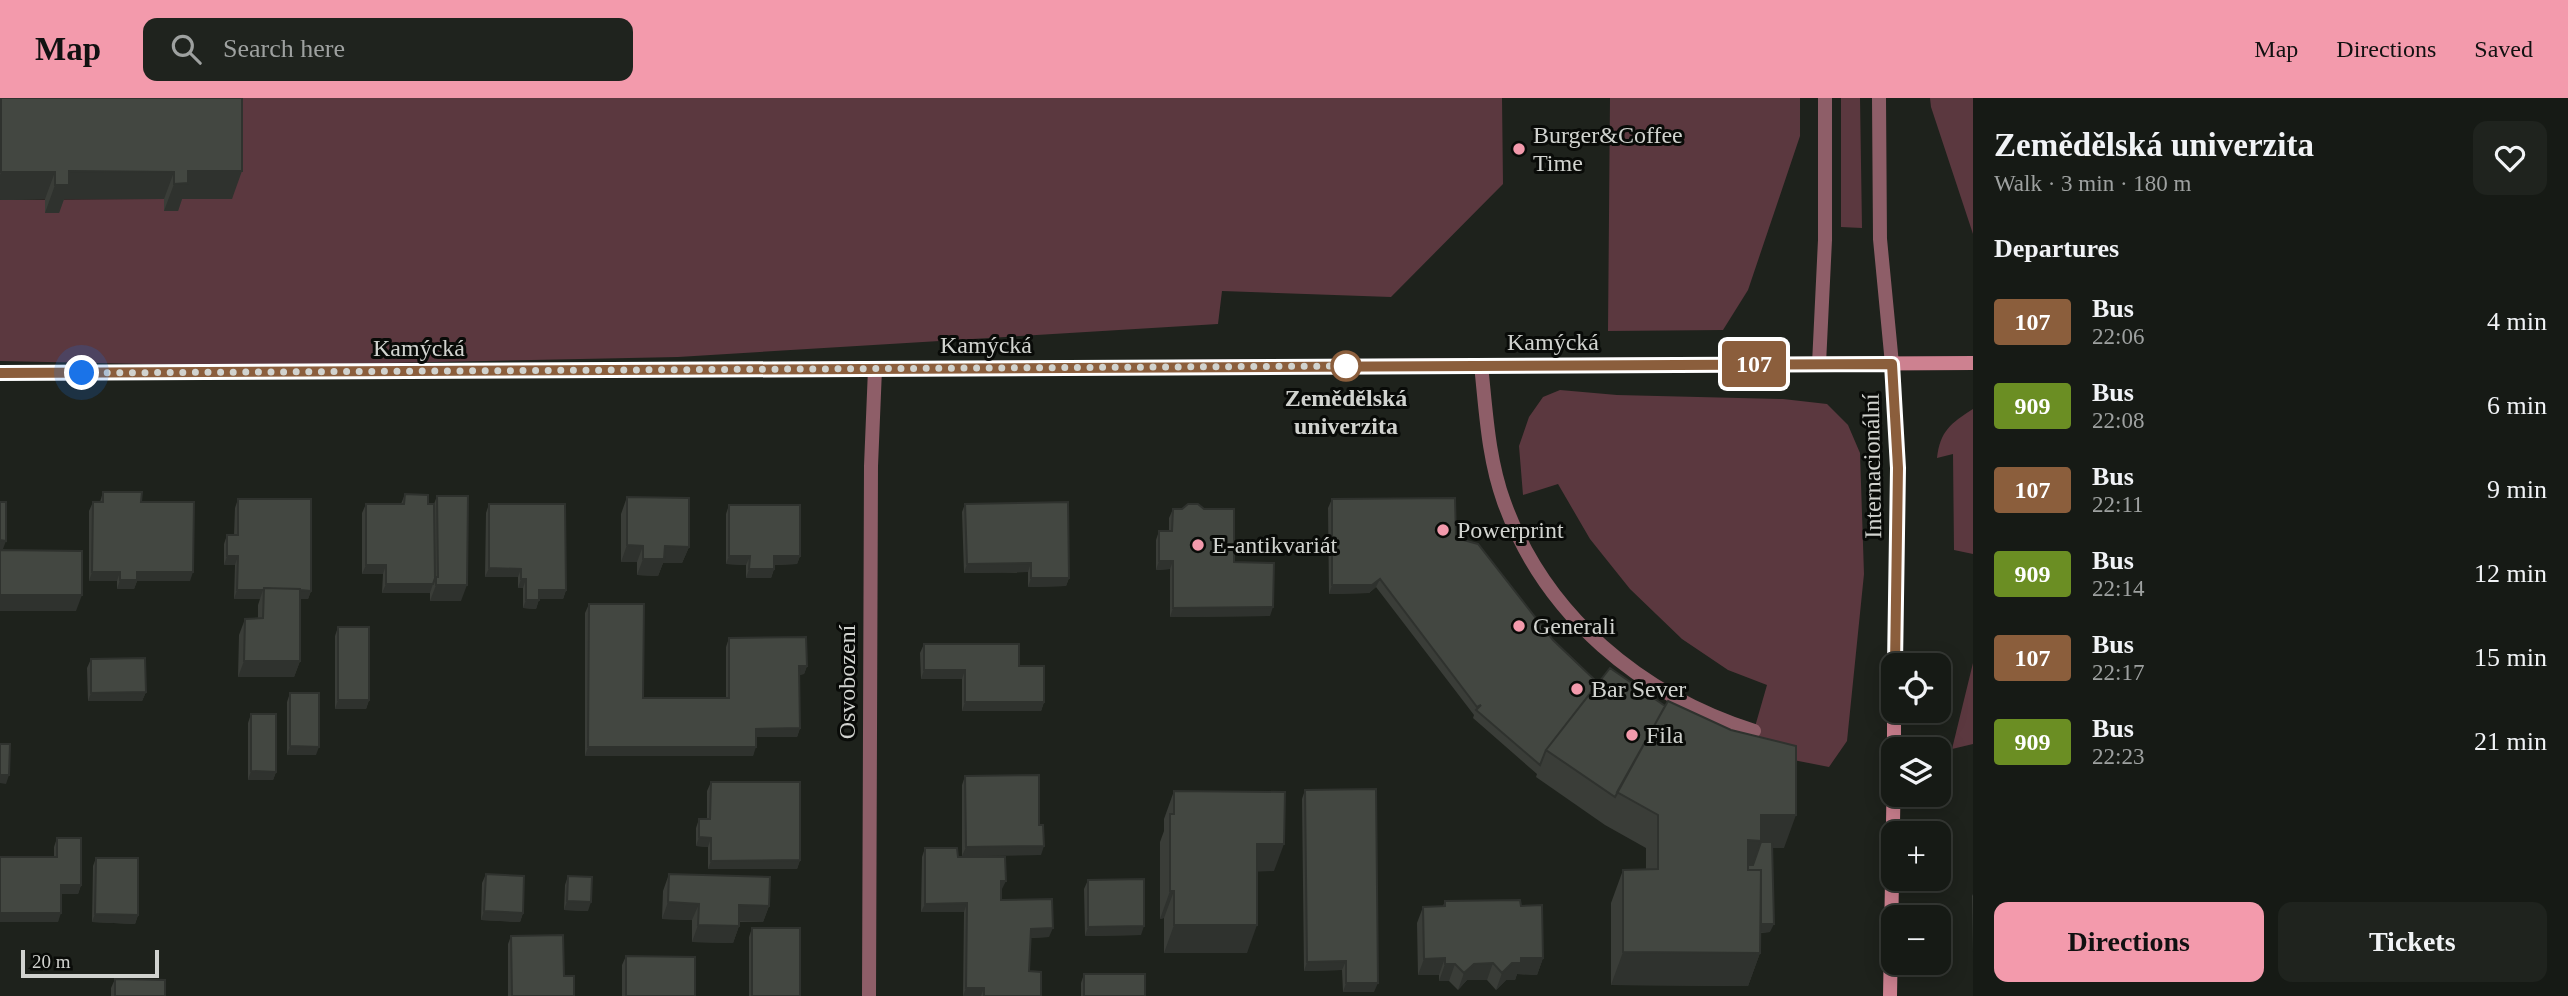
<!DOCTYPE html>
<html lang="en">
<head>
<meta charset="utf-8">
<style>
  :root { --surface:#161a15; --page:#1f231e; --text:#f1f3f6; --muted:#9ea1a0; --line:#353834; --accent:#f39aac }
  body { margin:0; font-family:"Times New Roman",serif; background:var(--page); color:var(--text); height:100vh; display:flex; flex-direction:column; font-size:26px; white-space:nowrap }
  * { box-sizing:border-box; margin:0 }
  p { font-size:23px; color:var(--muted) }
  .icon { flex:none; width:38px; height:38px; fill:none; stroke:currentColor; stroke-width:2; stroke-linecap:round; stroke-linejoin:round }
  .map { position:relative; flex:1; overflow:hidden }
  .sheet { display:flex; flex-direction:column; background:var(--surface); width:595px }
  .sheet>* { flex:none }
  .badge { padding:0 14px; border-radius:5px; font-size:24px; line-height:46px }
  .fabs { position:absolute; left:1881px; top:555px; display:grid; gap:14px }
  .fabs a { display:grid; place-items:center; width:70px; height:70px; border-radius:14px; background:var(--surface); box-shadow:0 4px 18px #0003,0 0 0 2px var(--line); font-size:35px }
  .scale { position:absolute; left:21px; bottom:18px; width:138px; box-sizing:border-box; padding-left:7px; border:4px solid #d1d3cf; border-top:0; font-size:19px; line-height:24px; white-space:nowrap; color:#d1d3cf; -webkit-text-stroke:5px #090b08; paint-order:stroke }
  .you { position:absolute; width:35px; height:35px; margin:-18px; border:5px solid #fff; border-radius:50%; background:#1a73e8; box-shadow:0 0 0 10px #1a73e833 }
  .map>.badge { position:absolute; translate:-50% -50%; box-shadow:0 0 0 4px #fff }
  h2 { padding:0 21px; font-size:26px; line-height:63px }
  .round { display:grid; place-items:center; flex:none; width:74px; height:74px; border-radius:14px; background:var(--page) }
  .summary { display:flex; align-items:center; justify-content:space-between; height:119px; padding:0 21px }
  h1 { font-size:33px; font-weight:700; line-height:52px }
  .primary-button { display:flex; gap:14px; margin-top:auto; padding:14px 21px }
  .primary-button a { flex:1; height:80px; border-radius:14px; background:var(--accent); color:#111; font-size:28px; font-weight:700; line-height:80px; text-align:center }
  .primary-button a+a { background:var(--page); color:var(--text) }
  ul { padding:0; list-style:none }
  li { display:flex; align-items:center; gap:21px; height:84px; padding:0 21px }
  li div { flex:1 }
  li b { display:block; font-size:26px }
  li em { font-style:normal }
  li .badge { min-width:77px; font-weight:700; text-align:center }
  header { display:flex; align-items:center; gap:42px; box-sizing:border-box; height:98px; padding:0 35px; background:var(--accent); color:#111 }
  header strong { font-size:33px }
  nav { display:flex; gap:38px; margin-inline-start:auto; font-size:24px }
  .search { width:490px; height:63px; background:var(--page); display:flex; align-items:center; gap:18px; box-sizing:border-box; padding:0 24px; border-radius:14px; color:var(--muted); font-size:26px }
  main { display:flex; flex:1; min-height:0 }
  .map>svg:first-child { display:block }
</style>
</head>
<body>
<header>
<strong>Map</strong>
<div class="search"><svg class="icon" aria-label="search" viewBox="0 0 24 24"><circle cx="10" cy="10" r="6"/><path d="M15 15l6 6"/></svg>Search here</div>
<nav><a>Map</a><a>Directions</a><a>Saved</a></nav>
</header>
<main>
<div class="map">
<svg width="1973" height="898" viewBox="0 0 1973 898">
  <rect width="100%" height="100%" fill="#1e221c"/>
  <path fill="#5b383f" d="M0,0H1502L1503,86L1391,199L1222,193L1218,226L678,259L237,268L0,263V102L164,101L165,113H178V101H232Z
    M1610,0H1800V38L1748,192L1723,232L1608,233Z
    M1841,0H1860L1862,130L1841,129Z
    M1930,0H1973V136L1931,9Z
    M1560,292L1617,297L1783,301L1827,306L1848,327L1860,355L1864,476L1847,643L1829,669L1748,653L1767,587L1728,572L1682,541L1630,491L1590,441L1558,386L1523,397L1519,348L1529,319L1543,299Z
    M1973,311V456L1954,452L1953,356L1937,360C1940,333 1951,325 1973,311Z
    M1973,565V646L1952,651Z"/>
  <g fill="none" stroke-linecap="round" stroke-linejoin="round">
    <path stroke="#8e5e68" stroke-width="14" d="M1879,0L1880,141L1892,266
      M1819,266L1825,142V0
      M1481,267C1486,313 1488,360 1504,404C1545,518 1641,597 1754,633
      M869,898L871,368L875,271"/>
    <path stroke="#cd8190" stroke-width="14" d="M1892,266L1898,370L1895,567
      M0,275L1973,265
      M1894,651V612
      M1890,898L1894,666"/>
  </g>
  <path fill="#3a3d38" d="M0,0H242L232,101H182L178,113H164V101H64L59,115H45V101L0,102Z
    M103,394L141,404L190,483H137L134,491H117V483H89V413L93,404H100Z
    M405,396L428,406H434L437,398L461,503H430V495H382L383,476H362V415L366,406H401Z
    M627,399L689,449L682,465H663L658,478L637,477V464H621V416Z
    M238,401L311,493L308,501H300V563L294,579H238L239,537L245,521H258V507L260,501H234L235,467H224V446L227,437H234L235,410Z
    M1332,401L1456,440L1553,542L1598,585L1784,750H1772L1770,834L1761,835L1760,855L1748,888L1611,887V805L1623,772L1646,771V750L1605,727L1536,679L1537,676L1473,620L1474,617L1376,489L1369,495L1329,496L1328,410Z
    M489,406L566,492L563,501H539L536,511L523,510V490H518V479H485L486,415Z
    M965,406L1069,480L1066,488L1028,489V474L964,475L962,414Z
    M729,407L800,458L797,466L774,467V471L771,480H746V467L726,466V416Z
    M1173,411L1234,464L1270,518L1170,519V471L1156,472V442L1159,433H1169V420Z
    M589,506L643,600H726V549L729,540L807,568L804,576L799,577L800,630L797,639H756L753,658H585V515Z
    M338,529L369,602L366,611H335V538Z
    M924,546L1019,568L1044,604L1041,613H962V581H921L920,555Z
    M91,561L146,594L142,603H88L87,570Z
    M290,595L316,657H287V604Z
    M251,616L276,674L273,682H248V625Z
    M965,678L1039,727L1041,757L962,758V687Z
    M711,684L800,762L797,771H708V749L696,748V730L699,721H707V693Z
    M1305,692L1374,894H1343L1342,872L1304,873L1302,701Z
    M1174,693L1274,773H1257L1247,855H1164V820L1160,821V744L1164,733V721Z
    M57,740L81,787L78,796H61L58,824H0V759H54V749Z
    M925,750L958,759L1002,791H1001V802L1049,839L1030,840L1029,873L1041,898H963L964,814H921L922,759Z
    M96,760L138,817L135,826L92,824L93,768Z
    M486,776L523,815L520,824L481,822L482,785Z
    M669,776L769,808L763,824H739V828L733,845L692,844V822L662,821L663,793Z
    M568,778L588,813L564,812L565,787Z
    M1088,782L1141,837L1085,838L1084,791Z
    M1973,796V854L1972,798Z
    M1445,803L1521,808L1543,860L1537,877L1517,876L1515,882H1506L1496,892L1487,882H1467L1458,892L1449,883H1439V877H1418L1417,825L1423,809L1443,808Z
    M752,830L800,898H749V839Z
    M511,838L564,878L574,898H508V846Z
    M626,858L695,898H622V867Z
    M1084,876L1145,898H1081V885Z
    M115,881L165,898H111V890Z"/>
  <path fill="#2f322e" d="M69,73L174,74L164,101H64L59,115H45L55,87Z
    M188,73H242L232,101H182L178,113H164L174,86Z
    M1,74H55L45,101L0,102V77Z
    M0,442L6,443L3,451H0Z
    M627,447L643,448L637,464H621Z
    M665,448L689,449L682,465H663L658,478L637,477L643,461Z
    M227,458H238L235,467H224Z
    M729,458H750L746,467L726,466Z
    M774,458H800L797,466L771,467Z
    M1159,463H1173L1170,471L1156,472Z
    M1031,465L1028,474L964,475L967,466Z
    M366,467H386L383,476H362Z
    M489,470L521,471L518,479H485Z
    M749,471H774L771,480H746Z
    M92,474H120L117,483H89Z
    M137,474H193L190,483H137L134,491H117L120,482Z
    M1031,480H1069L1066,488L1028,489Z
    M521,481H526L523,490H518Z
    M1380,481L1376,489L1369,495L1329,496L1332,487Z
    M386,486H433L430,495H382Z
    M436,487H467L461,503H430Z
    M237,492H263L260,501H234Z
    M264,492L311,493L308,501H264Z
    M539,492H566L563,501H536Z
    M0,497H82L76,513H0Z
    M526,502H539L536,511L523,510Z
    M1273,509L1270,518L1170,519L1173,510Z
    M244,563H300L294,579H238Z
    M799,568H807L804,576L796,577Z
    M924,572H965L962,581H921Z
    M146,594L142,603H88L91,595Z
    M338,602H369L366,611H335Z
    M965,604H1044L1041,613H962Z
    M800,630L797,639H752L756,631Z
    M290,648L319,649L316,657H287Z
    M588,649H756L753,658H585Z
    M251,673L276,674L273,682H248Z
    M0,677H9L6,686L0,685Z
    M1761,717H1796L1784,750H1759L1749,776L1740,766L1748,742Z
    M699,739L711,740L708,749L696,748Z
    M1257,746H1284L1274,773L1247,774Z
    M1044,748L1041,757L962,758L966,749Z
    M800,762L797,771H708L711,763Z
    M1001,783H1006L1002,791H997Z
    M61,787H81L78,796H58Z
    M1170,793H1174L1164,820L1160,821Z
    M567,803L591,804L588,813L564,812Z
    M668,804L699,806L692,822L662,821Z
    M967,805L964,814H921L925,806Z
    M739,807L769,808L763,824L733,823Z
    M484,813L523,815L520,824L481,822Z
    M0,815H61L58,824H0Z
    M95,816L138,817L135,826L92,824Z
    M1753,826H1774L1770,834L1750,835Z
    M698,827L739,828L733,845L692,844Z
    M1174,827H1257L1247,855H1164Z
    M1144,828L1141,837L1085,838L1088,829Z
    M1053,830L1049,839L1027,840L1031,831Z
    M1623,854L1760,855L1748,888L1611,887Z
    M1445,860L1439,877H1418L1424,861Z
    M1521,860H1543L1537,877L1517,876L1515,882H1506L1496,892L1502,875L1512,865Z
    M1346,863L1342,872L1304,873L1307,864Z
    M1493,865L1487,882H1467L1458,892L1464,875L1474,866Z
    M1445,866H1455L1449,883H1439Z
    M1346,885H1378L1374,894H1343Z
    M966,890H984L981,898H963Z"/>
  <path fill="#434741" stroke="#2f322e" stroke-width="2" d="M1,0H242V73H188V85L174,86V74L69,73V87H55V74H1Z
    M103,394H142L141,404H194L193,474H137V482H120V474H92L93,404H103Z
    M405,396L428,397V406H434L435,480L433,486H386V467H366V406H404Z
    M437,398H468L467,487H436V479H438Z
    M627,399L689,400V449L665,448L664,461H643V448L627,447Z
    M1455,400L1456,440L1478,446L1553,542L1598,585L1546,652L1540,667L1476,612L1481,607L1477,609L1380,481L1372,487H1332V401Z
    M238,401H311V493L300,492V491L264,490V492H237L238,458H227V437H238Z
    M0,404H6V443L0,442Z
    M1068,404L1069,480H1031V465L967,466L965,406Z
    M489,406H565L566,492H539V502H526V481H521V471L489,470Z
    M1188,406H1198L1204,411H1234V464L1274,465L1273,509L1173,510V463H1159V433H1172L1173,411H1182Z
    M729,407H800V458H774V471H749L750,458H729Z
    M0,452L82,453V497H0Z
    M264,490L300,491V563H244L245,521L263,520Z
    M589,506H644L643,600H729V540L806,539L807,568H799L800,630L756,631V649H588Z
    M338,529H369V602H338Z
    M924,546H1019V568H1044V604H965V572H924Z
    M145,560L146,594L91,595V561Z
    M1610,570L1665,608L1615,699L1546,652Z
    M290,595H319V649L290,648Z
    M1668,603L1731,632L1796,648V717H1761V743L1748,742V772H1761L1760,855L1623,854V772L1658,771V717L1617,694Z
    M251,616H276V674L251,673Z
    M0,646H10L9,677H0Z
    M1039,677V727H1043L1044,748L966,749L965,678Z
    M711,684H800V762L711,763V740L699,739V721H710Z
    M1376,691L1378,885H1346V863L1307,864L1305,692Z
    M1174,693L1285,694L1284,746H1257V827H1174V793H1170V716H1174Z
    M57,740H81V787H61V815H0V759H57Z
    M1761,744H1772L1774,826H1761V772H1748V767H1753Z
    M925,750H957L958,759H1005L1006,783H1001V802L1052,801L1053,830L1031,831L1029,873L1041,874V898H984V890H966L967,805L925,806Z
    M96,760H138V817L95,816Z
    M486,776L524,778L523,815L484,813Z
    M669,776L770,779L769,808L739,807V828L698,827L699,806L668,804Z
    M568,778L592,779L591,804L567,803Z
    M1144,781V828L1088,829V782Z
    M1520,802L1521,808L1542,807L1543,860H1521V865H1512L1502,875L1493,865L1474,866L1464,875L1455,866H1445V860L1424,861L1423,809L1445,808V803Z
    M752,830H800V898H752Z
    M563,837L564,878H574V898H512L511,838Z
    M626,858L695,859V898H626Z
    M1084,876H1145V898H1084Z
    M115,881L165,882V898H115Z"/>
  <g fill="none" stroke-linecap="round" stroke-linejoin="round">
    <defs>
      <path id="line" d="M0,275L1892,266L1898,370L1895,567"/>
    </defs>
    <use href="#line" stroke="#fff" stroke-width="16"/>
    <use href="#line" stroke="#8b5e3c" stroke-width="10"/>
    <path stroke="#d1d3cf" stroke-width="7" stroke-dasharray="0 12.6" d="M82,275L1346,268"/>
  </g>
  <g fill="#f39aac" stroke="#090b08" stroke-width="2.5">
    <circle cx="1519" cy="51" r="7"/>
    <circle cx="1443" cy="432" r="7"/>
    <circle cx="1198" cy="447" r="7"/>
    <circle cx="1519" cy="528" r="7"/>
    <circle cx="1577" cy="591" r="7"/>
    <circle cx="1632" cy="637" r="7"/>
  </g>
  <circle fill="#fff" stroke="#8b5e3c" stroke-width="3.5" cx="1346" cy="268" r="14"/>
  <g text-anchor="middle" stroke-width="6" stroke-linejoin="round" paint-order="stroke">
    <g font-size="24" fill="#d1d3cf" stroke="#090b08" text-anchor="start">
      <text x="1533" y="45">Burger&amp;Coffee<tspan x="1533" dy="28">Time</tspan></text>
      <text x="1457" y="440">Powerprint</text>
      <text x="1212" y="455">E-antikvariát</text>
      <text x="1533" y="536">Generali</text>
      <text x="1591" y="599">Bar Sever</text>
      <text x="1646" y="645">Fila</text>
    </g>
    <g font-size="24" fill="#d1d3cf" stroke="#090b08">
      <text x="1553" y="252">Kamýcká</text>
      <text x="986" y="255">Kamýcká</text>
      <text x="419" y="258">Kamýcká</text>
      <text transform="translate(1872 368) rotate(-91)" y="8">Internacionální</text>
      <text transform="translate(847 584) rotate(-90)" y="8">Osvobození</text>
    </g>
    <g font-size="24" font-weight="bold" fill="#d1d3cf" stroke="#090b08">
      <text x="1346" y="308">Zemědělská<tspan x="1346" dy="28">univerzita</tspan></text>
    </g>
  </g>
</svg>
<div class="fabs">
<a><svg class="icon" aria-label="locate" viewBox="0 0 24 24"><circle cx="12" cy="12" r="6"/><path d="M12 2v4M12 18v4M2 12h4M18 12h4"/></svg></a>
<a><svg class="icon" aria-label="layers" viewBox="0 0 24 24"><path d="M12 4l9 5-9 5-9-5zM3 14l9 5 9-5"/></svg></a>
<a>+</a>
<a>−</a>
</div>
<div class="scale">20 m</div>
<div class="you" style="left:82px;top:275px"></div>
<b class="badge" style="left:1754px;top:266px;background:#8b5e3c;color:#fff">107</b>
</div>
<section class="sheet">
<div class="summary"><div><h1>Zemědělská univerzita</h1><p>Walk · 3 min · 180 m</p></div><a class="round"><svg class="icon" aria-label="heart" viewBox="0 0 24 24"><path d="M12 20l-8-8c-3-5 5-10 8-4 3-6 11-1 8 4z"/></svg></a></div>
<h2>Departures</h2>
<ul>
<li><span class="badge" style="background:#8b5e3c;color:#fff">107</span><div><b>Bus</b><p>22:06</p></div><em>4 min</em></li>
<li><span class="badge" style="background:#6b8e23;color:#fff">909</span><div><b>Bus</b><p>22:08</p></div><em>6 min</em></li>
<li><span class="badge" style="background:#8b5e3c;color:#fff">107</span><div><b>Bus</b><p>22:11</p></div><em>9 min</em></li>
<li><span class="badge" style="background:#6b8e23;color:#fff">909</span><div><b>Bus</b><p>22:14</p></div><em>12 min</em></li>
<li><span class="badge" style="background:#8b5e3c;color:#fff">107</span><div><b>Bus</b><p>22:17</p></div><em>15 min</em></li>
<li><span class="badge" style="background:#6b8e23;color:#fff">909</span><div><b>Bus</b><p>22:23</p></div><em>21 min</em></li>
</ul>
<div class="primary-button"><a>Directions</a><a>Tickets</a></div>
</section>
</main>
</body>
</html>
